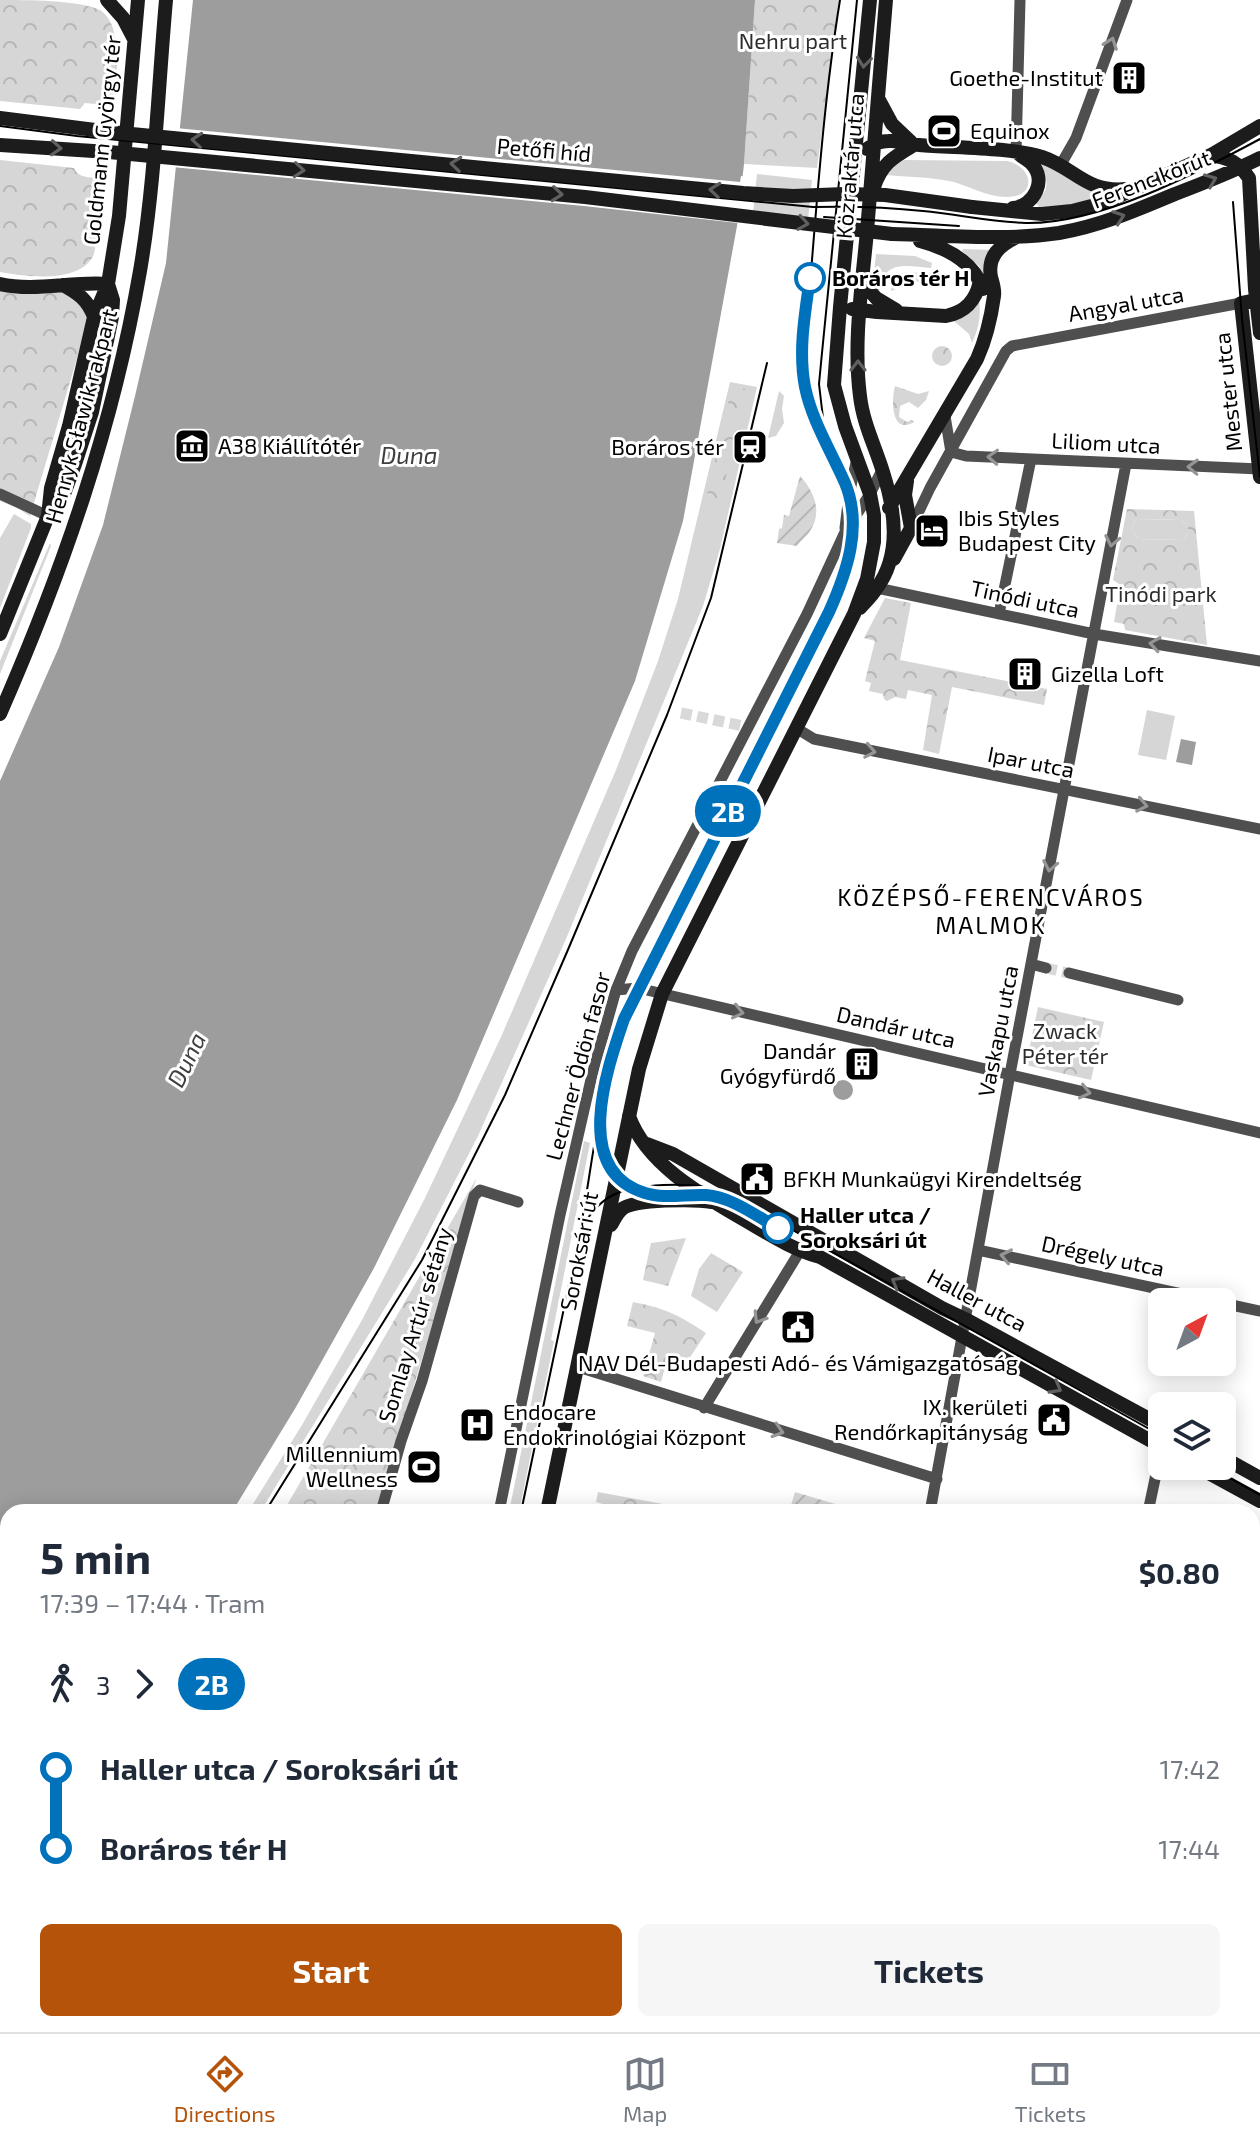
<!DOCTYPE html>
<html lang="en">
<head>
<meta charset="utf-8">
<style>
  :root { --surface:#fff; --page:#f6f6f7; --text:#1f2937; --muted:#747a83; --line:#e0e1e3; --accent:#b45309 }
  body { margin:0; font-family:"Exo 2",sans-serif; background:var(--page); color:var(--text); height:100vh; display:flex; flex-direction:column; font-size:30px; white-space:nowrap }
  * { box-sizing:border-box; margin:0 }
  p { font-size:26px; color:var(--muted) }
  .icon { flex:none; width:44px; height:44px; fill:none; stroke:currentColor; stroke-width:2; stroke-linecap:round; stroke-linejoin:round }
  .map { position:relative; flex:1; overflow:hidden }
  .side { position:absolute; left:0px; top:1504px; width:1260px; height:528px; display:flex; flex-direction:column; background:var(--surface); border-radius:24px 24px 0 0; box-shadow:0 4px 20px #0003 }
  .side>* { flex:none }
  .badge { padding:0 16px; border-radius:26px; font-size:28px; line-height:52px }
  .needle { width:52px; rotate:41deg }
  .fabs { position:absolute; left:1148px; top:1288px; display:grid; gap:16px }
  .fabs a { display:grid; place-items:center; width:88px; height:88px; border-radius:12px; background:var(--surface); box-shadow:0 4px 20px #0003; font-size:40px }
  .map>.badge { position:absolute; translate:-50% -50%; box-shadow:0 0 0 4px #fff }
  .legs { display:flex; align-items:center; gap:12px; height:88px; padding:0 40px; font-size:26px }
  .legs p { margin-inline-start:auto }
  .head { display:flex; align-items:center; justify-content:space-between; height:136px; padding:0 40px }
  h1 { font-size:44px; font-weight:700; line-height:60px }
  .cta { display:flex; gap:16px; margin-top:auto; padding:16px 40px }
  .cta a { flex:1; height:92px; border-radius:12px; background:var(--accent); color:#fff; font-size:32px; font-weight:700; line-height:92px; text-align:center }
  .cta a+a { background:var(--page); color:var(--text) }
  ul { padding:0 40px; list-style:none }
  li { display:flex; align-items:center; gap:28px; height:80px; font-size:30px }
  li i { display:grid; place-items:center; width:12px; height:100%; margin:0 10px; background:currentColor }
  li i::after { content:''; width:20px; height:20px; margin:-10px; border:6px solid; border-radius:50%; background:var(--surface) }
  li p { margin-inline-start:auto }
  li:first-child i { background:linear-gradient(#0000 50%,currentColor 0) }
  li:last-child i { background:linear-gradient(currentColor 50%,#0000 0) }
  .menu { display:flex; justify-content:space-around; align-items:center; height:112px; border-top:2px solid var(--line); background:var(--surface); font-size:22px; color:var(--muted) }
  .menu a { display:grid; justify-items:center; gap:4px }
  .menu .selected { color:var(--accent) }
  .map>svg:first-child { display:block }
</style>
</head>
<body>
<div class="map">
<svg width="1260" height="2032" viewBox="0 0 1260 2032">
  <defs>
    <pattern id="forest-crowns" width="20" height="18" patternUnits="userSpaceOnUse" patternTransform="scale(2)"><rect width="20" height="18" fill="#d6d6d6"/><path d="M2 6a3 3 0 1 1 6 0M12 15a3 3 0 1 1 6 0" fill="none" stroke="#b6b6b6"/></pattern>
    <pattern id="garden-furrows" width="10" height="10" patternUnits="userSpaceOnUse" patternTransform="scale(2)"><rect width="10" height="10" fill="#d6d6d6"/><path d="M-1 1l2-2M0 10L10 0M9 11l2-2" fill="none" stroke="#b6b6b6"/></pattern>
  </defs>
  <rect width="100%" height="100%" fill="#fff"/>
  <path fill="#d6d6d6" d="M1039,159L1103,196L1065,206L1041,210L1036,203C1052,186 1047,179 1039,159Z
    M904,160L1007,161C1034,167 1037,197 1007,197C985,197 969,185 949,181C929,177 907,177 887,175L895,166Z
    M757,174L812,180L807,230L752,223Z
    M963,249L992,250L987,280L979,266L962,251Z
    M876,254L915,256L932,263L931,268C908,266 883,259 880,290H874L873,281Z
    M907,272L936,274L935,284L904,280L900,281L896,289L891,291C891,280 896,274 907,272Z
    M979,299C981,316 979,328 972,343L969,334L955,322L954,319Z
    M730,382L757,387L720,549L703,606L566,939L478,1136L415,1259L260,1512H248L302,1425L362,1320L425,1198L501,1037L616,770L658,661L678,599Z
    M779,391L784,396L782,409L784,423L776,436L768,438Z
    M14,514L31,524V528L0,608V538Z
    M1137,519L1182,520L1188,528V533L1183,540L1138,539L1132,530L1134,522Z
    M50,543L51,546L0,674V661Z
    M1147,710L1175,716L1166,760L1138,755Z
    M584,1141L590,1143L551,1340L554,1341L519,1512H509Z
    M44,2024H88L98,2032H54Z"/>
  <path fill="url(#forest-crowns)" fill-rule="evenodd" d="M0,0C26,0 79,0 100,10C110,16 115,31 116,43C119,61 115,87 115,106L85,103L80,109L0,101Z
    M755,0H840L817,168L744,164Z
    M0,160L74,168C78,180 97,177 108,178L94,254C82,284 26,277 0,272Z
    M0,284L62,285L87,313V325L30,516L17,508L0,501Z
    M932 356a10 10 0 1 1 20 0a10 10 0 1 1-20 0Z
    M732,386L746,389L717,516L703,513Z
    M895,386L918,394L929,391L926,400L918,408L909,402L900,406L899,417L907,422L912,420L914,422C891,436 891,399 895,386Z
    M1127,509L1194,511L1207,645L1125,630L1124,624L1114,622L1120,587L1119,584L1113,580ZM1137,519L1182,520L1188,528V533L1183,540L1138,539L1132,530L1134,522Z
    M885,598L911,603L900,660L1047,689L1044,705L952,687L939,754L923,750L932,695L908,690L906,699L895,697L887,701L884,699L883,694L869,691L871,683L865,681L875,641L864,638Z
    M1038,1007L1104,1022L1091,1080L1026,1065Z
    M476,1179L376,1512H283Z
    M686,1238L668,1286L643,1280L651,1243Z
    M711,1253L743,1272L717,1312L691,1296L699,1269Z
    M633,1302C664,1308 679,1315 706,1333L685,1365L667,1360L661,1382L643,1376L655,1333L627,1326Z
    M598,1492L706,1512H624V1510L596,1502Z"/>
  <path fill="url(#garden-furrows)" d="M800,476C814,491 823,512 810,531C806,537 800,541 797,546L777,543L779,529L782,528L784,515L789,516Z
    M795,1492L862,1512H789Z"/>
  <path fill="#9d9d9d" d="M193,0H755L744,164L737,226L683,521L635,681L457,1100L374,1268L296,1407L232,1512H8V1826L0,1835V781L59,647L103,525L135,396L166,263Z
    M1181,739L1196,742L1192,765L1176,762Z
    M833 1090a10 10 0 1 1 20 0a10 10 0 1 1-20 0Z"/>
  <path fill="#fff" d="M176,128L740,182L741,176L747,177L740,229L738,223L584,206L172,167Z"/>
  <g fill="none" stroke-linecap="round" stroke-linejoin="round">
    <path stroke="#d9d9d9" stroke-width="11" stroke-dasharray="11 5.5" stroke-linecap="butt" d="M681,713L748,727
      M1046,968L1069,973"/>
    <defs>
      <path id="primary" d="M0,2006L8,2013
        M21,2024L29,2032"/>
    </defs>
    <use href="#primary" stroke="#dbdbdb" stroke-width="20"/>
    <path stroke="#4f4f4f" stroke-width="11" d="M1016,153L1020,0
      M1060,166L1076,138L1127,0
      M945,416L951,452
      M951,452L966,456L1260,469
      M0,494L48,516
      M845,528L849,495L857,458
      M911,528L930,488L1006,351L1012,346L1241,303
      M877,588L1094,634L1260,661
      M999,614L1031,459
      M796,728L814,739L1260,829
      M1031,964L1046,968
      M1069,973L1178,1000
      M616,990L638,988L1260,1133
      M978,1250L1219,1302
      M1222,1303L1260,1311
      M578,1367L937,1479
      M704,1408L800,1251
      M381,1512L401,1441L422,1381L474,1196L480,1190L518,1202
      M499,1512L560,1215L592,1075L616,990L632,951L807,614L845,532L870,494L882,470
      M930,1512L1010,1074L1126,464
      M1148,1512L1162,1446
      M1252,1801L1260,1803
      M0,1951L8,1949
      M112,2024L121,2032
      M236,2032L238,2024
      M393,2032L395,2024
      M550,2032L551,2024
      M1052,2032L1053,2024"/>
    <path stroke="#1c1c1c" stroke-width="14" d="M107,0L123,18L134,39
      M878,98L892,124L911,142
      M0,118L111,132
      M0,145L109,152
      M867,149C873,144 881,141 889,141C899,140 910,145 919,145C955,148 1009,147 1042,157C1075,168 1086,193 1126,189
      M1211,155C1229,158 1238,162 1249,178L1255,289L1260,333
      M874,187C882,163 894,157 914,145
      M972,207L1042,214L1072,211L1103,203L1211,155L1260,126
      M1013,208C1034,206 1048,180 1031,163C1028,160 1024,158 1020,155
      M892,234C947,235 1004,241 1059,233C1100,226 1137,210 1175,194C1204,183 1232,172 1260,158
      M920,241C947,248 973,261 983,289
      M863,283L876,298L896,310
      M0,284C35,292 72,281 108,284
      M63,285C78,293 88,300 94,317
      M1256,300L1241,303L1260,477
      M852,309L877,312L946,316C966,312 976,300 980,281
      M889,508L977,359C986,339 991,318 994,296C995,289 993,284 991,277C987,256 1000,245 1017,237
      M48,516L51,488L69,426L94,317L108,284L119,216L138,0
      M894,559L911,528L905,495L907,481
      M860,608C865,602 872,596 876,589C902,555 895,510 883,472C875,446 863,423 860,396C853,342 862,286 867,231C874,154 879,77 886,0
      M0,634L48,516L64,494L75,464L92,412L112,317L113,300L108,284
      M0,714C63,570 113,427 140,271C155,184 158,89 166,0
      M629,1116C647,1166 705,1197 748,1222C772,1236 794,1250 820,1257L1162,1447
      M647,1144L673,1154L942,1308L965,1319L1162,1426
      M611,1225C614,1220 617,1213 622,1209C634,1199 695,1199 712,1202
      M1222,1457L1260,1478
      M1196,1466L1260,1501
      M547,1512L639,1069L662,994L854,614L867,579L874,542V515L870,494L845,426L834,385L840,307L870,0
      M794,2024L830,2032
      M443,2032L444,2024"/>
    <use href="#primary" stroke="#000" stroke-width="16"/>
    <path stroke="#000" stroke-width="2" d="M0,126L77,136L813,207C849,206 886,207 923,211C957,214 991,222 1026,223C1100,224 1195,174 1260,139
      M1233,202L1242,319L1260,477
      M824,217L959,226
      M823,418L819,384L821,363L857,0
      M599,1135C602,1160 616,1179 638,1191
      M583,1226C602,1192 626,1187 663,1185C696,1184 708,1185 737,1199L1162,1436
      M1208,1466L1260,1495
      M265,1512L422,1260L505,1095L567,952L667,715L711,598L767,363
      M521,1512C540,1420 560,1329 579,1237C595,1153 600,1065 638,988L829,612C844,577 859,539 851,500C847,484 839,470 832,455C818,426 804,396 802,363C801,329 809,295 812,260C819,173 826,86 840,0
      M0,1874L8,1864
      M0,2019L14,2032
      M421,2032L422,2024"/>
    <path stroke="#1c1c1c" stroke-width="14" d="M111,132L743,193L793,196L845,194L885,195L972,207
      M109,152L585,197L892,234"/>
  </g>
  <defs><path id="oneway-chevron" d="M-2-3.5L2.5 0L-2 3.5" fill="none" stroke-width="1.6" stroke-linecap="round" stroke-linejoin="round" transform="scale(2)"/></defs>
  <g stroke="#959595">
    <use href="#oneway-chevron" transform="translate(1111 43) rotate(-70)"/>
    <use href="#oneway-chevron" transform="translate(993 457) rotate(-177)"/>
    <use href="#oneway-chevron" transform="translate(1193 467) rotate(-178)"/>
    <use href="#oneway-chevron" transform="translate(1112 541) rotate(101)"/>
    <use href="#oneway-chevron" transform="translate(1155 644) rotate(-171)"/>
    <use href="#oneway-chevron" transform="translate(870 751) rotate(11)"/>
    <use href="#oneway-chevron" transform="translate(1142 805) rotate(11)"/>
    <use href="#oneway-chevron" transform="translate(1050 866) rotate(101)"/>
    <use href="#oneway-chevron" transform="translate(738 1012) rotate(13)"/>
    <use href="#oneway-chevron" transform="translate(1085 1092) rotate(13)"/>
    <use href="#oneway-chevron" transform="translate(1006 1256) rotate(-168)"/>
    <use href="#oneway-chevron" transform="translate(759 1318) rotate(122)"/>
    <use href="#oneway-chevron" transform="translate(778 1431) rotate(17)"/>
  </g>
  <g stroke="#606060">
    <use href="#oneway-chevron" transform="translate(864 62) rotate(96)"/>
    <use href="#oneway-chevron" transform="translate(197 140) rotate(-175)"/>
    <use href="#oneway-chevron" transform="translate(56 148) rotate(4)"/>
    <use href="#oneway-chevron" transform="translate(456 164) rotate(-174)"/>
    <use href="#oneway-chevron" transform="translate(299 170) rotate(5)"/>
    <use href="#oneway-chevron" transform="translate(1211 180) rotate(-22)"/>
    <use href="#oneway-chevron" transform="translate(715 190) rotate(-174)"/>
    <use href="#oneway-chevron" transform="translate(557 194) rotate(6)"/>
    <use href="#oneway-chevron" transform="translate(1119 217) rotate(-20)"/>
    <use href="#oneway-chevron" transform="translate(803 223) rotate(9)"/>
    <use href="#oneway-chevron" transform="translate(858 366) rotate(-90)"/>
    <use href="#oneway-chevron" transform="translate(897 1282) rotate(-150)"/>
    <use href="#oneway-chevron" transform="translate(1056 1388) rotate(29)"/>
  </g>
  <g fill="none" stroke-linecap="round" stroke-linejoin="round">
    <defs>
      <path id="line-1" d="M778,1228C756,1216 732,1197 706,1195C686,1194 664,1199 645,1193C571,1171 607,1069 624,1019L829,612C847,572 863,526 845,483C831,451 812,421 805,387C798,351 805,313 810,278"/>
    </defs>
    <use href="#line-1" stroke="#fff" stroke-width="18"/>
    <use href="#line-1" stroke="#0072bc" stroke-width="12"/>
  </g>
  <defs>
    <symbol id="building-square" viewBox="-11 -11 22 22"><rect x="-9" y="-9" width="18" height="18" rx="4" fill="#000" stroke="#fff"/><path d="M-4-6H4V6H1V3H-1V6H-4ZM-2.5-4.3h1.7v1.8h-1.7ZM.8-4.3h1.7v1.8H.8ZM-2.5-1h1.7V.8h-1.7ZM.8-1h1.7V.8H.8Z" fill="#fff"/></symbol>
    <symbol id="stadium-square" viewBox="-11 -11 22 22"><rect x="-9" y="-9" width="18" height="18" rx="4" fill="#000" stroke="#fff"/><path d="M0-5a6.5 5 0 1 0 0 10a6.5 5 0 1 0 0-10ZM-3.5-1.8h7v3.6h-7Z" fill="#fff"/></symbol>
    <symbol id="museum-square" viewBox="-11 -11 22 22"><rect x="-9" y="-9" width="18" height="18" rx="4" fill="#000" stroke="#fff"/><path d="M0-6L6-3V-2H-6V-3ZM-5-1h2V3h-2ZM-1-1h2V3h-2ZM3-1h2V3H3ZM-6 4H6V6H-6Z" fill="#fff"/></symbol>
    <symbol id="station-square" viewBox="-11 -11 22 22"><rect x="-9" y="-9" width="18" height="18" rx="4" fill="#000" stroke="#fff"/><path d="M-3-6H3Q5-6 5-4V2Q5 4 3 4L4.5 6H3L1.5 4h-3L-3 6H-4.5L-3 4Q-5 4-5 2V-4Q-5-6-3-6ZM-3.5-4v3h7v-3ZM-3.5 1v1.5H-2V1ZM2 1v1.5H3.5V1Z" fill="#fff"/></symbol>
    <symbol id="hotel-square" viewBox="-11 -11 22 22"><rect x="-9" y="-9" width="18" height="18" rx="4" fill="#000" stroke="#fff"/><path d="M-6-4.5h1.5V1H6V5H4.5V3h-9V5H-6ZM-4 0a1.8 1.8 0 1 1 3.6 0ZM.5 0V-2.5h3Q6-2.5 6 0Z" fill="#fff"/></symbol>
    <symbol id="civic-square" viewBox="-11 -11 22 22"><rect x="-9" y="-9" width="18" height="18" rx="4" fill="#000" stroke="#fff"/><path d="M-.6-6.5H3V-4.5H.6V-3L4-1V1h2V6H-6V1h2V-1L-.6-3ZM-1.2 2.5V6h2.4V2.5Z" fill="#fff"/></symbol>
    <symbol id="hospital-square" viewBox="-11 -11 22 22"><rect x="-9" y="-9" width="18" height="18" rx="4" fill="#000" stroke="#fff"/><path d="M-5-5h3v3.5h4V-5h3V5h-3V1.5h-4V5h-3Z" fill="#fff"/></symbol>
  </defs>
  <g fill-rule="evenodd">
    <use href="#building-square" x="1109" y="58" width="40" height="40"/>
    <use href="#stadium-square" x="924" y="111" width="40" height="40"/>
    <use href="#museum-square" x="172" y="426" width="40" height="40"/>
    <use href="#station-square" x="730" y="427" width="40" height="40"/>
    <use href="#hotel-square" x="912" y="511" width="40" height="40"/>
    <use href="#building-square" x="1005" y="654" width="40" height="40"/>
    <use href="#building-square" x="842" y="1044" width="40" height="40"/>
    <use href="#civic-square" x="737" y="1159" width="40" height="40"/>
    <use href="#civic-square" x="778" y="1307" width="40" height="40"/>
    <use href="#civic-square" x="1034" y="1400" width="40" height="40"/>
    <use href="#hospital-square" x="457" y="1405" width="40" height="40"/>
    <use href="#stadium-square" x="404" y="1447" width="40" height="40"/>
  </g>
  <g fill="#fff" stroke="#0072bc" stroke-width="4">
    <circle cx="810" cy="278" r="14"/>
    <circle cx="778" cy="1228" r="14"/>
  </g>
  <g text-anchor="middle" stroke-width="6" stroke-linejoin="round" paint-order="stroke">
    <g font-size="22" fill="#2d2d2d" stroke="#fff">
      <text x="793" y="49">Nehru part</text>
      <text x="1161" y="602">Tinódi park</text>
      <text x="1065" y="1039">Zwack<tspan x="1065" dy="25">Péter tér</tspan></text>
    </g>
    <g font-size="22" fill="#000" stroke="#fff" text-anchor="start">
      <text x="1103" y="86" text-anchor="end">Goethe-Institut</text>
      <text x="970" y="139">Equinox</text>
      <text x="218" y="454">A38 Kiállítótér</text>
      <text x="724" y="455" text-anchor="end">Boráros tér</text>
      <text x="958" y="526">Ibis Styles<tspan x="958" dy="25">Budapest City</tspan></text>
      <text x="1051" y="682">Gizella Loft</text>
      <text x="836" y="1059" text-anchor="end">Dandár<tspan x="836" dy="25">Gyógyfürdő</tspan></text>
      <text x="783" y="1187">BFKH Munkaügyi Kirendeltség</text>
      <text x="798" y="1371" text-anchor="middle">NAV Dél-Budapesti Adó- és Vámigazgatóság</text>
      <text x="1028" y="1415" text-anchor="end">IX. kerületi<tspan x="1028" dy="25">Rendőrkapitányság</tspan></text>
      <text x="503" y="1420">Endocare<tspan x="503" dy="25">Endokrinológiai Központ</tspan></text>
      <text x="398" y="1462" text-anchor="end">Millennium<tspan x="398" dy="25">Wellness</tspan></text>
    </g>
    <g font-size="22" fill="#000" stroke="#fff">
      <text transform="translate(102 140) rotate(-84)" y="8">Goldmann György tér</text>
      <text transform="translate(544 150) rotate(5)" y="8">Petőfi híd</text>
      <text transform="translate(850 166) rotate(-85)" y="8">Közraktár utca</text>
      <text transform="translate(1151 179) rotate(-21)" y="8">Ferenc körút</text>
      <text transform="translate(1126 304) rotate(-10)" y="8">Angyal utca</text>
      <text transform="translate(1228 392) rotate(-96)" y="8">Mester utca</text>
      <text transform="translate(81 416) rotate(-75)" y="8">Henryk Sławik rakpart</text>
      <text transform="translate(1106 443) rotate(3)" y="8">Liliom utca</text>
      <text transform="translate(1025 599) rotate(12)" y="8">Tinódi utca</text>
      <text transform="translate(1031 762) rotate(11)" y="8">Ipar utca</text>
      <text transform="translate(896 1027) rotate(13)" y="8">Dandár utca</text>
      <text transform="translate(998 1031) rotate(-79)" y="8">Vaskapu utca</text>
      <text transform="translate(578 1066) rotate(-75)" y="8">Lechner Ödön fasor</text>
      <text transform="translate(579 1251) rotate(-79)" y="8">Soroksári út</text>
      <text transform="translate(1103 1256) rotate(12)" y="8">Drégely utca</text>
      <text transform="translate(977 1300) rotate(28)" y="8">Haller utca</text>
      <text transform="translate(415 1325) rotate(-73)" y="8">Somlay Artúr sétány</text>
    </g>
    <g font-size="22" font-weight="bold" fill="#000" stroke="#fff" text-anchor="start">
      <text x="832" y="286">Boráros tér H</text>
      <text x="800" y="1223">Haller utca /<tspan x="800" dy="25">Soroksári út</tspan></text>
    </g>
    <g font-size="24" font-style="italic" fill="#3e3e3e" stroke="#fff">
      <text x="409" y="464">Duna</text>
      <text transform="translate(187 1060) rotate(-64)" y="8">Duna</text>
    </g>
    <g font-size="24" letter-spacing="2" fill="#000" stroke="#fff">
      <text x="991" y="906">KÖZÉPSŐ-FERENCVÁROS<tspan x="991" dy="28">MALMOK</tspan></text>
    </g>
  </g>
</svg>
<div class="fabs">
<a><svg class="needle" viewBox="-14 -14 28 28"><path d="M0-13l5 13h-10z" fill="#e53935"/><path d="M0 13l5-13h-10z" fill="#747a83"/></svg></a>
<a><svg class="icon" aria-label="layers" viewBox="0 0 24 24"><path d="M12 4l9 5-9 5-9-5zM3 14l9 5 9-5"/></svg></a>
</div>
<b class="badge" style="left:728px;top:811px;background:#0072bc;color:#fff">2B</b>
<section class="side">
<div class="head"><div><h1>5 min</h1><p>17:39 – 17:44 · Tram</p></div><b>$0.80</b></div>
<div class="legs"><svg class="icon" aria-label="walk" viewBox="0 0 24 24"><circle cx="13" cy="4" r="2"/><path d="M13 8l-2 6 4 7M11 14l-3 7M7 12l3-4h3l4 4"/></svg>3<svg class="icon" aria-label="forward" viewBox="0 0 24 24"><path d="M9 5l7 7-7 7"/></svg><b class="badge" style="background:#0072bc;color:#fff">2B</b></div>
<ul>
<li><i style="color:#0072bc"></i><b>Haller utca / Soroksári út</b><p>17:42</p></li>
<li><i style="color:#0072bc"></i><b>Boráros tér H</b><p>17:44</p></li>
</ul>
<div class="cta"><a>Start</a><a>Tickets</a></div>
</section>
</div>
<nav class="menu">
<a class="selected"><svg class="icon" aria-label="directions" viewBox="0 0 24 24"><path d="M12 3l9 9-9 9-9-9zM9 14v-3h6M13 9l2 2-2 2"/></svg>Directions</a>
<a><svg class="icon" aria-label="map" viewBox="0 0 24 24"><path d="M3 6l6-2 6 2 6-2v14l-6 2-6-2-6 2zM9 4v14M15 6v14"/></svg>Map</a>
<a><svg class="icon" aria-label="tickets" viewBox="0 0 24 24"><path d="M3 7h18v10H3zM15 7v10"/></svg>Tickets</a>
</nav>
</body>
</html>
